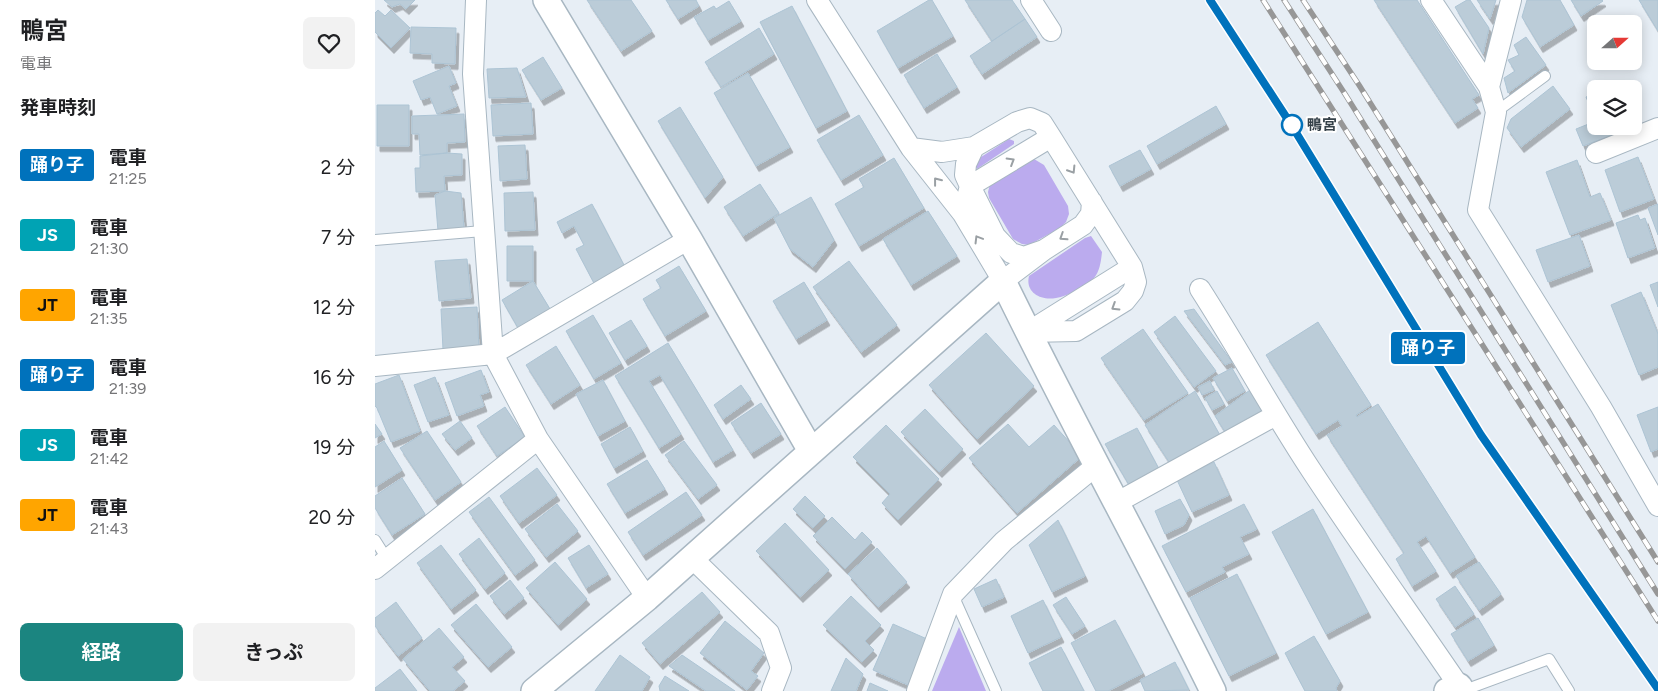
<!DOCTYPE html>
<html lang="ja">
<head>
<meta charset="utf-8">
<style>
  :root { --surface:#fff; --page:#f2f2f2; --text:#202124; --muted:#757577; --accent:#1b8580 }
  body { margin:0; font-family:Figtree,"Noto Sans JP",sans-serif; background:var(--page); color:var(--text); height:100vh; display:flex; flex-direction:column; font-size:19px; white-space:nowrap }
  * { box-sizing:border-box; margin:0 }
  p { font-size:16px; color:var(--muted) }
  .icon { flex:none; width:28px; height:28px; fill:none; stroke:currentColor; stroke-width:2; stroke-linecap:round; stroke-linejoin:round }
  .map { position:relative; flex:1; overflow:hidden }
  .sheet { display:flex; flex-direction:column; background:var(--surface); width:375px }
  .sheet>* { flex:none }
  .badge { padding:0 10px; border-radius:4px; font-size:18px; line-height:32px }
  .needle { width:32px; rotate:69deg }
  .controls { position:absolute; left:1212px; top:15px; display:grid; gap:10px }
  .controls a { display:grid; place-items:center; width:55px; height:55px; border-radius:8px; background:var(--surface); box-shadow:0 2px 12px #0003; font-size:25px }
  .map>.badge { position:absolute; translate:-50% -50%; box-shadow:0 0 0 2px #fff }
  h2 { padding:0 20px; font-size:19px; line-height:45px }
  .round { display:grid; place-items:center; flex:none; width:52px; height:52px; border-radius:8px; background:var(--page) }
  .headline { display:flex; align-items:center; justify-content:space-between; height:85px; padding:0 20px }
  h1 { font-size:24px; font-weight:700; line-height:38px }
  .primary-button { display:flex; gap:10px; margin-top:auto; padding:10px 20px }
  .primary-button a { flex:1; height:58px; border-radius:8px; background:var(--accent); color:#fff; font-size:20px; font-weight:700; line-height:58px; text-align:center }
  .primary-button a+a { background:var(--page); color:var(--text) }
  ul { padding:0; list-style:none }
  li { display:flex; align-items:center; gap:15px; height:70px; padding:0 20px }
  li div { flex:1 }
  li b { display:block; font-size:19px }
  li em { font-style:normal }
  li .badge { min-width:55px; font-weight:700; text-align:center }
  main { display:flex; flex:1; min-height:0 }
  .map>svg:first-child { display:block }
</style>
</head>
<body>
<main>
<section class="sheet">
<div class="headline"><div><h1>鴨宮</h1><p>電車</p></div><a class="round"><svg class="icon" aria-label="heart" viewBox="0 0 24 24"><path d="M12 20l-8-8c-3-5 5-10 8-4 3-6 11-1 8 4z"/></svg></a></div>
<h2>発車時刻</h2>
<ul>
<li><span class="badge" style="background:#0072bc;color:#fff">踊り子</span><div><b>電車</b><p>21:25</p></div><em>2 分</em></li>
<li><span class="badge" style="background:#00a3b4;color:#fff">JS</span><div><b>電車</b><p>21:30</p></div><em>7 分</em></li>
<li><span class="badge" style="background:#ffa500;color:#111">JT</span><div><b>電車</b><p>21:35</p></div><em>12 分</em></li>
<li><span class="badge" style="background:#0072bc;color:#fff">踊り子</span><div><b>電車</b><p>21:39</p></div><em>16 分</em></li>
<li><span class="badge" style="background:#00a3b4;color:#fff">JS</span><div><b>電車</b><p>21:42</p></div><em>19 分</em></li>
<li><span class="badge" style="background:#ffa500;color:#111">JT</span><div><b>電車</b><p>21:43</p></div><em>20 分</em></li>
</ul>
<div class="primary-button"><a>経路</a><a>きっぷ</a></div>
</section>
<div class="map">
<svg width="1283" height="691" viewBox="0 0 1283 691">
  <defs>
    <filter id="shadow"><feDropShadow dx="3" dy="5.5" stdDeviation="0" flood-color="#0004"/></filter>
  </defs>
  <rect width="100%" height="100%" fill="#e7eef5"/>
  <path fill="#bbabee" d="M634,139L639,141V144L602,169L600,167L603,159Z
    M659,159L669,165L693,206L694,214L691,222L685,228L654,245L647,244L638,239L614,198L613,192L615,184L651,160Z
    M716,236L727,252C726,261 725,271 719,278C711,287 693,296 681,298C665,301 650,292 654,276L710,238Z
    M584,627L611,691H557Z"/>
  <path fill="#bbccd8" stroke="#adc4d4" filter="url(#shadow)" d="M9,0H40L31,9L25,4L17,7Z
    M212,0H256L277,31L246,51Z
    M291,0H321L324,6L303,19Z
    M554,0H557L578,36L523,68L502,31Z
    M590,0H637L650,19L617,41Z
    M999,0H1042L1104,95L1097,99L1103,108L1080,123Z
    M1092,0H1095L1114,28L1108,54L1080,7Z
    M1102,0H1121L1115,19Z
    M1152,0H1185L1199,25L1165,47L1147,17Z
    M1196,0H1227L1228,1L1206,16Z
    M1264,0H1283V31Z
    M354,1L366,21L333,40L319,17L339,6L341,9Z
    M417,6L472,111L441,128L385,22Z
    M3,10L10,16L16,10L35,28L16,48L0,32V13Z
    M650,19L662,37L607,74L595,56Z
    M36,27L81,28L80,64L57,63V54L35,53Z
    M384,28L399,54L346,87L330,62Z
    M1151,37L1171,65L1133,93L1129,78L1140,71L1133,60L1144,55L1139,45Z
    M562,54L582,87L549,108L529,75Z
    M168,57L187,88L166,100L147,70Z
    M74,66L81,83L74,86L82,106L62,114L55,97L46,100L38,81Z
    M142,68L151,97L114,98L112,69Z
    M373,73L415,147L381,166L339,93Z
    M1178,86L1195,109L1146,147L1132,128L1136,119Z
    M1221,93V126H1234L1237,135L1208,146L1201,129L1221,121L1211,97Z
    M156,103L158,134L118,136L116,105Z
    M2,105H34V146H2Z
    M841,106L851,124L782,164L772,146Z
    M305,107L348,177L330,198L283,121Z
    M89,114L90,142L72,143V153L45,155L44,134H37V116Z
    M484,115L508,155L466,180L442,140Z
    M150,145L152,179L125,181L123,146Z
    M765,150L776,169L745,186L734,166Z
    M72,153L87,154V175L69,176L70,191L41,192L40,168H45V156Z
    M1263,157L1279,199L1245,212L1230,170Z
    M519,158L549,208L484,246L460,204L489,187L484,179Z
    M1202,160L1215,197L1225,193L1236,220L1195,235L1171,172Z
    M385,184L404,213L368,236L349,207Z
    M70,191L86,193L89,228L63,231L60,195Z
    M158,192L160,230L130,231L129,193Z
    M436,197L459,240L438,267L415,249L399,218Z
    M217,204L251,269L220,285L201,249L209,245L199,226L187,233L182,222Z
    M1283,204V235L1273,208Z
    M553,211L582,256L536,285L508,239Z
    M1263,215L1265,220L1270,218L1280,248L1253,258L1241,223Z
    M1204,235L1215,266L1173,282L1161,250Z
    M132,246H158V281H132Z
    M92,259L96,298L64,301L60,261Z
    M474,261L522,325L486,352L438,287Z
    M304,266L331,311L290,336L268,299L286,288L281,280Z
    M158,281L175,309L143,328L127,300Z
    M429,282L452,320L421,339L398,301Z
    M1283,282V307L1275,285Z
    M1266,292L1283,334V367L1264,375L1236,305Z
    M102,307L104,349L68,350L66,309Z
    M819,309L857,362L850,365L809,311Z
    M218,315L246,363L219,379L191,331Z
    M800,316L841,371L819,387L779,332Z
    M256,320L272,346L250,360L234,333Z
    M943,322L996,405L981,415L982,417L1003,404L1100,557L1075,573L1051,536L1042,542L1061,571L1037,586L1021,559L1029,553L952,435L967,426L963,420L941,434L891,355Z
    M768,329L813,393L769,420L726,358Z
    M611,333L659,386L602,439L554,385Z
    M293,343L358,450L338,462L285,375L274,381L306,434L284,448L240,376Z
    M181,346L205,385L176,404L151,365Z
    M857,368L870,391L852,401L838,378Z
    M106,370L114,392L105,395L109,406L82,416L70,383Z
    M24,375L45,431L16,442L2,408L0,406V384Z
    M60,377L74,415L53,422L39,385Z
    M228,380L250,421L223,436L201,394Z
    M835,381L839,390L827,395L823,387Z
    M366,385L376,399L348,419L339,405Z
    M875,390L890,410L852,435L840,416Z
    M820,391L846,437L794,462L770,425Z
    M842,391L849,404L837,410L830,398Z
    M386,403L406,434L376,453L356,423Z
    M130,407L150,437L122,456L102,426Z
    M1283,407V449L1276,452L1262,415Z
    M550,409L588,449L564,472L526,432Z
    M85,421L97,438L80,450L67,434Z
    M0,424L7,434L0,438Z
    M633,424L654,447L679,425L707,456L642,513L594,458Z
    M511,425L564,479L523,520L507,503L515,494L478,457Z
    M255,427L268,451L239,468L226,444Z
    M762,428L784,469L754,485L730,444Z
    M52,431L86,482L60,500L25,448Z
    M9,441L27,470L0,487V447Z
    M309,441L342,485L323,499L290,455Z
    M272,460L290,489L250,513L232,484Z
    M839,462L854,495L817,512L802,480Z
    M162,468L182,495L144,523L125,496Z
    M27,478L50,514L17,535L0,508V496Z
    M311,492L327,515L268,555L253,532Z
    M430,496L450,516L438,528L418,509Z
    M114,497L160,560L140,575L94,512Z
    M805,499L814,515L809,525L790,534L780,511Z
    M182,504L203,531L171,557L150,529Z
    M869,504L882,529L865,537L874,554L847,567L850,572L811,592L787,546Z
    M938,509L993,612L951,634L897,532Z
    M457,517L480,540L487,532L497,542L470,569L438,536Z
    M683,520L710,576L677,592L654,545Z
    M410,523L454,570L425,597L381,551Z
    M104,538L130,573L110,589L84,554Z
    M66,545L101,590L76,609L42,563Z
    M214,545L233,574L211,588L193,558Z
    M502,548L532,582L503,607L473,574Z
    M180,562L212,599L183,625L151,588Z
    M1104,562L1126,594L1104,610L1081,576Z
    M862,574L901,653L854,676L815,598Z
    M621,579L629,597L607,607L599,589Z
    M135,580L149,598L129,614L115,596Z
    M1080,586L1099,614L1080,627L1061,599Z
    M327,592L345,612L285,664L267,643Z
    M476,596L506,625L490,641L499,650L487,662L448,625Z
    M691,597L710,626L697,634L678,605Z
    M668,600L686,637L653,653L636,616Z
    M21,602L47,638L23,656L0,626V618Z
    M101,604L137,647L113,667L76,625Z
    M1103,618L1119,645L1093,661L1076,634Z
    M740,620L768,673L733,691H721L696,643Z
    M350,621L389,653L376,671L383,676L372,690L325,653Z
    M518,624L552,639L533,685L498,670Z
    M64,628L89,657L77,667L90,681L78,691H55L28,659Z
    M939,636L965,681L961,688L962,691H930L910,653Z
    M686,647L709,691H668L654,663Z
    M245,655L275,677L267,691H220Z
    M307,655L360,691H331L294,666Z
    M471,658L488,674L481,691H456Z
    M800,662L814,690L770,691L765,680Z
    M25,669L42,691H0V688Z
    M290,676L314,691H285L284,686Z
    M495,683L513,691H492Z"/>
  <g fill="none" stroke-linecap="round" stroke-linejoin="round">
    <defs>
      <path id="service" d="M1121,112L1170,76
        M0,240L108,231
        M0,540L12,559
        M578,595L621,691
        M1087,691L1174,659L1194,691"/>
      <path id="minor" d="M101,0L98,74L118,354L163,439L272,598
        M442,0L536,148L588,214
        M656,0L676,31
        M1056,0L1114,87
        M1136,0L1114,87L1121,112L1103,210L1226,407L1283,506
        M676,137L595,186L620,236L636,253L649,257L669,250L708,225L716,214L717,202
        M536,148L567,152L599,147
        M1221,153L1283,128
        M825,289C863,348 897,411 936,470C984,543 1035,614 1084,686
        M653,332L701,331L750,301L758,291L761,282L757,267L676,137L667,123L655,118L642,122L599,147L591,164L590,175L595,186L588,214L628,281L669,250
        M653,332L757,267
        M0,366L118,354L314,239
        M741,503L901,415
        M317,558L394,633L406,668L397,691
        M0,569L163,439
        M542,691L578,594L629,541L722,465"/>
      <path id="tertiary" d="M171,0L314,239L436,451
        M159,691L272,598L628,281C695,419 770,553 838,691
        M1072,691L1084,686L1087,691"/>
    </defs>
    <use href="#service" stroke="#a8b7c2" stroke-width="12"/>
    <use href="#minor" stroke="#a8b7c2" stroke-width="22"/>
    <use href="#tertiary" stroke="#a8b7c2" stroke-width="28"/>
    <use href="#service" stroke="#fff" stroke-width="10"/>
    <use href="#minor" stroke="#fff" stroke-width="20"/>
    <use href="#tertiary" stroke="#fff" stroke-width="25"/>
    <defs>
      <path id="rail" d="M835,0L917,126L1106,435L1283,689
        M888,0L1283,621
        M909,0L970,94L1283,594
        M928,0L984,85L1283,562"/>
    </defs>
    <use href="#rail" stroke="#979797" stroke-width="5.5"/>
    <use href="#rail" stroke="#fff" stroke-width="4" stroke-dasharray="11" stroke-linecap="butt"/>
  </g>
  <defs><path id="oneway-chevron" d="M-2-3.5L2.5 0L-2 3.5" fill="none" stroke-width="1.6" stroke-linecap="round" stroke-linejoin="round" transform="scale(1.25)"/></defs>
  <g stroke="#9aa0a4">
    <use href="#oneway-chevron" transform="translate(636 161) rotate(-31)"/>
    <use href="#oneway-chevron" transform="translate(697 170) rotate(58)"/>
    <use href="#oneway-chevron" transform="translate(562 181) rotate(-128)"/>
    <use href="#oneway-chevron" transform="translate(688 237) rotate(147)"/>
    <use href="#oneway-chevron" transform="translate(603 239) rotate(-121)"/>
    <use href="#oneway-chevron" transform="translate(740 307) rotate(148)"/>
  </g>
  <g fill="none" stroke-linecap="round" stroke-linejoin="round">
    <defs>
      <path id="line" d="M835,0L917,126L1106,435L1283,689"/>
    </defs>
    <use href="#line" stroke="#fff" stroke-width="11"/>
    <use href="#line" stroke="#0072bc" stroke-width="8"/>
  </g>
  <circle fill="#fff" stroke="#0072bc" stroke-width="2.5" cx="917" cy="125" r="10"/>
  <g text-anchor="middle" stroke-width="4" stroke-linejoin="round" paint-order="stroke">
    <g font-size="15" font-weight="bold" fill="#354149" stroke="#fff" text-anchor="start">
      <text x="932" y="130">鴨宮</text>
    </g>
  </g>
</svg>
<div class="controls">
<a><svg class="needle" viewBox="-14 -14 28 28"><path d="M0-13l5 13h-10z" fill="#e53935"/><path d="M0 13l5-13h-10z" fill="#757577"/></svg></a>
<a><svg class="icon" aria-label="layers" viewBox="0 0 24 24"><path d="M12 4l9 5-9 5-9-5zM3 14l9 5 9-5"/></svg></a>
</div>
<b class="badge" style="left:1053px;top:348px;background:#0072bc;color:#fff">踊り子</b>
</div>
</main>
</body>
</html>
